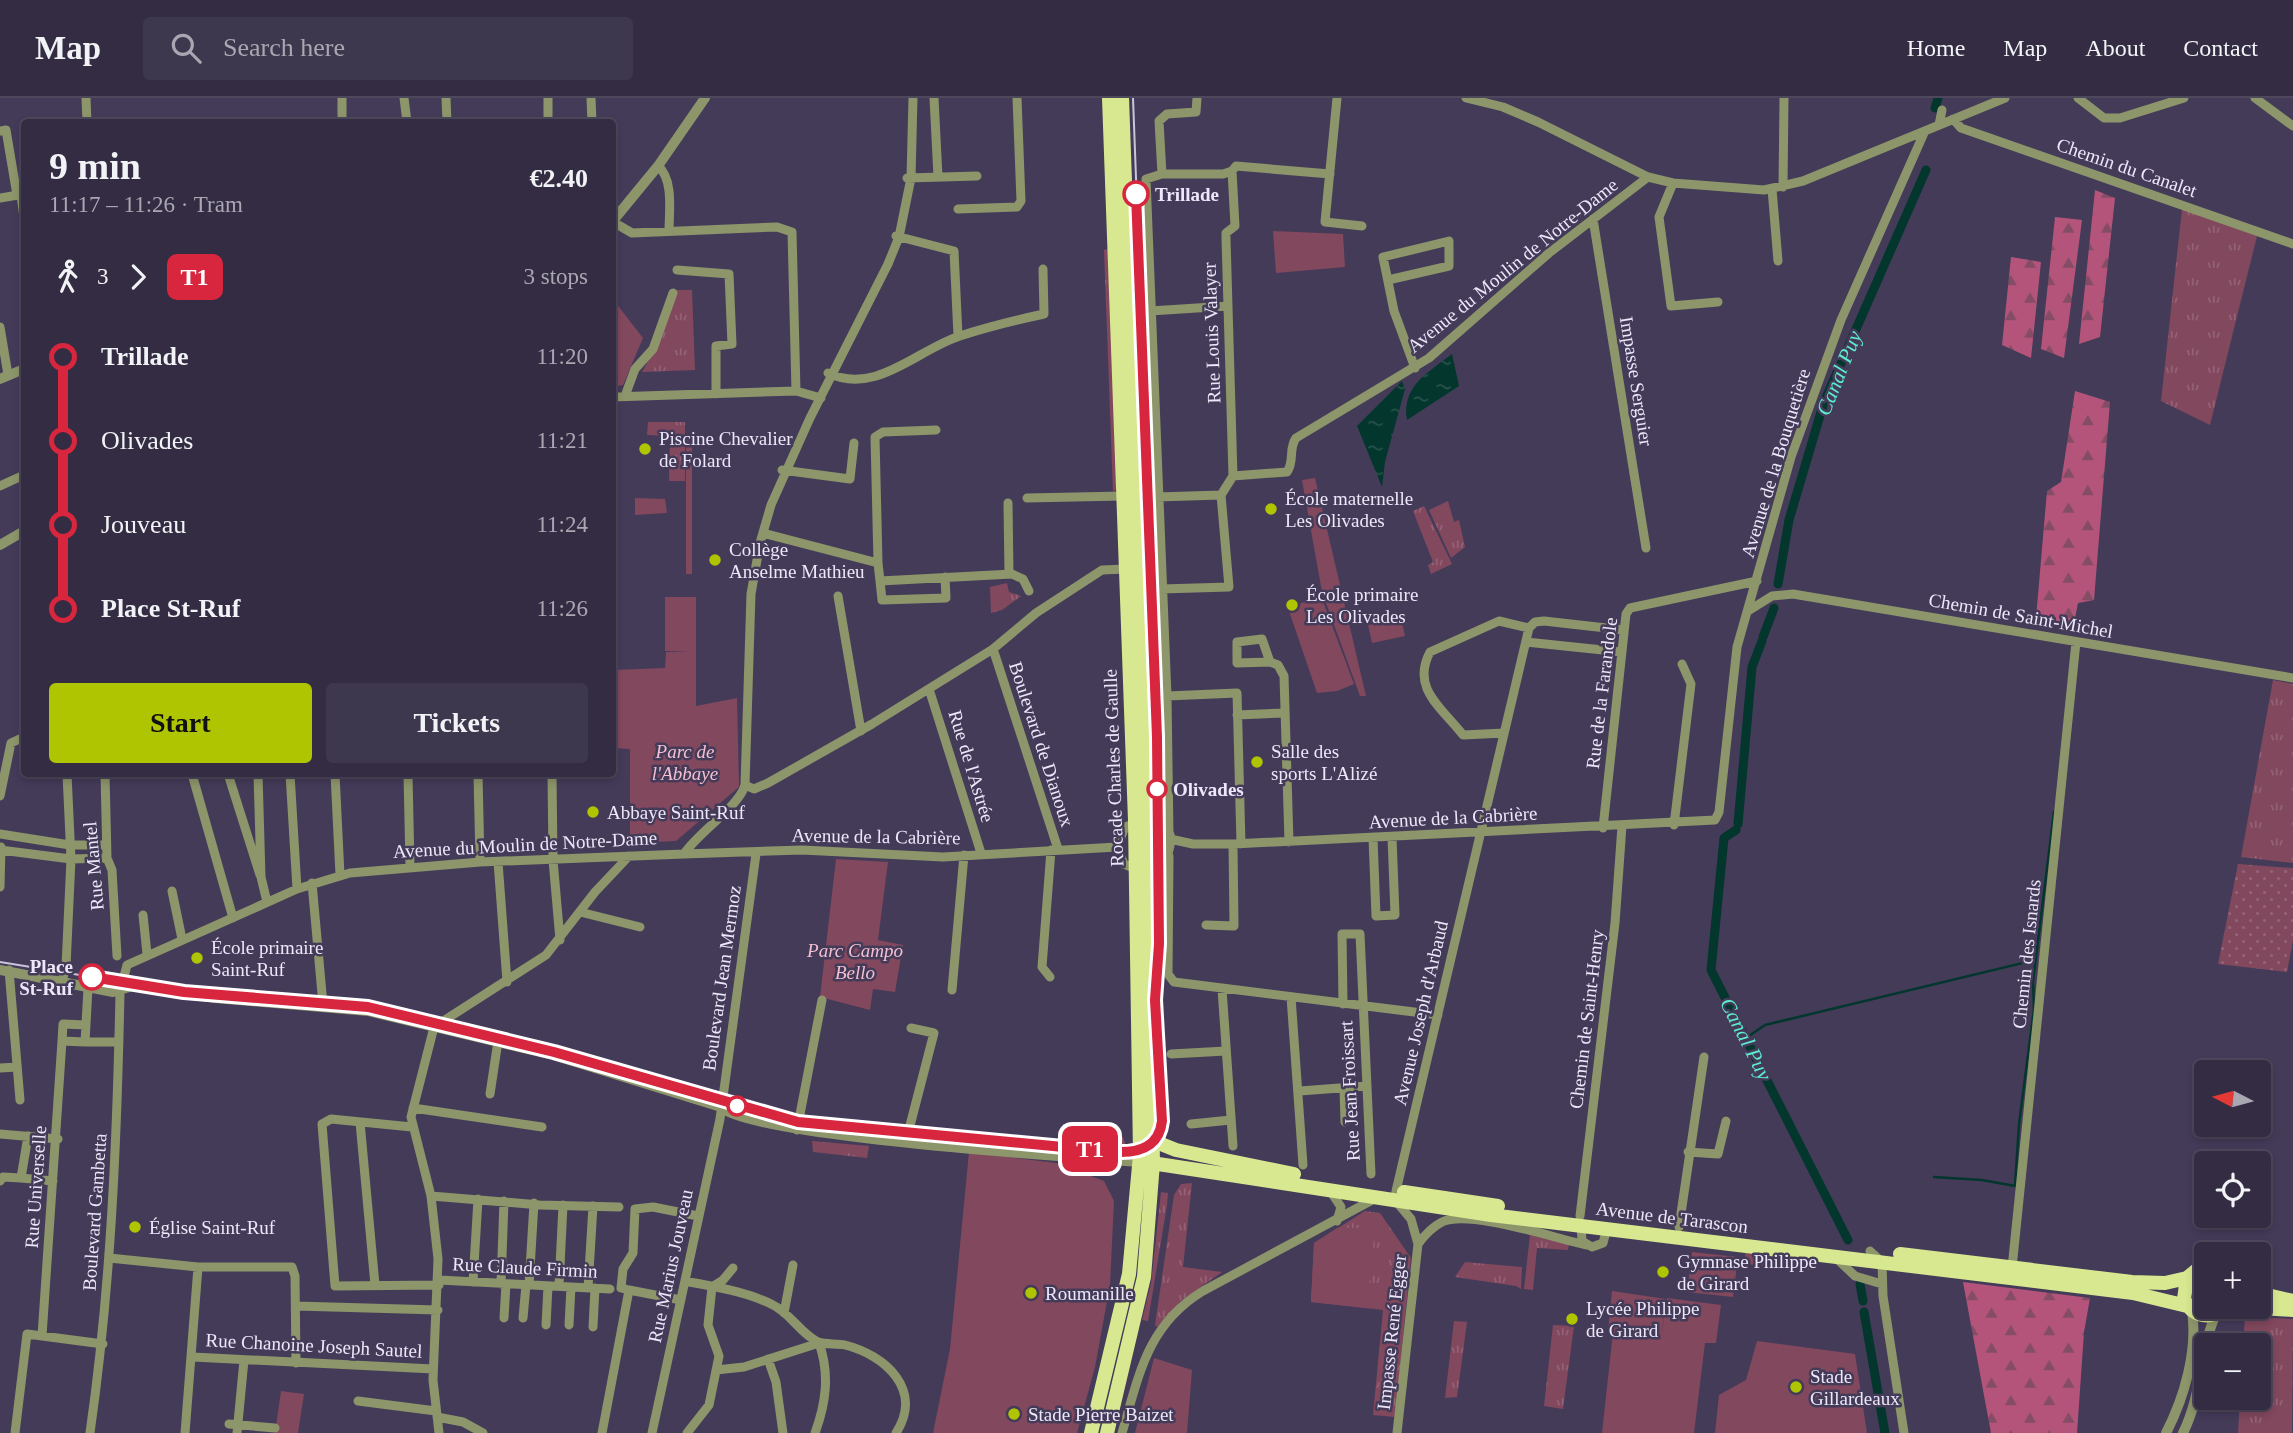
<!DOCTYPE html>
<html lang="en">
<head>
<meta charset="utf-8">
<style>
  :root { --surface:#332c43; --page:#3e384e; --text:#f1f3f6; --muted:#a9a7b2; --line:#4e485c; --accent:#b0c501 }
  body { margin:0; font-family:"Times New Roman",serif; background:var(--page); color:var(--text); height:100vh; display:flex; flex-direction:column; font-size:26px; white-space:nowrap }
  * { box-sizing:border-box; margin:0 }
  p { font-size:23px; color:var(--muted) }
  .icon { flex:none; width:38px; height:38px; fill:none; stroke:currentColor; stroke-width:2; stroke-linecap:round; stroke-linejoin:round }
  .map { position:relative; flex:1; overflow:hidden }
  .drawer { position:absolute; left:21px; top:21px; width:595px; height:658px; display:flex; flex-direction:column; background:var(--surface); border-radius:7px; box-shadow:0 4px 10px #0003,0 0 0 2px var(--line) }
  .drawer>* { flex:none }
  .badge { padding:0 14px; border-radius:10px; font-size:24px; line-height:46px }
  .needle { width:46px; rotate:276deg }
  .fabs { position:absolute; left:2194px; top:962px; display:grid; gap:14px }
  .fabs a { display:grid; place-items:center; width:77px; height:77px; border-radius:7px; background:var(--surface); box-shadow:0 4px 10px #0003,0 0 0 2px var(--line); font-size:35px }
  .map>.badge { position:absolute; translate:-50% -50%; box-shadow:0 0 0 4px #fff }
  .legs { display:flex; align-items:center; gap:10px; height:77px; padding:0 28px; font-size:23px }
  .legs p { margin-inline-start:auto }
  .overview { display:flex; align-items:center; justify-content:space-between; height:119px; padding:0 28px }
  h1 { font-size:38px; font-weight:700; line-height:52px }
  .button { display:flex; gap:14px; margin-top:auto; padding:14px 28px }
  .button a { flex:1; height:80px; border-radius:7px; background:var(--accent); color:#111; font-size:28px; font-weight:700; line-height:80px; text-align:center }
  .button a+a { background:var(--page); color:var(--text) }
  ul { padding:0 28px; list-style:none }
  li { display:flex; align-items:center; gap:24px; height:84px; font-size:26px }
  li i { display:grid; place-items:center; width:10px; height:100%; margin:0 9px; background:currentColor }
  li i::after { content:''; width:18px; height:18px; margin:-9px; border:5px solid; border-radius:50%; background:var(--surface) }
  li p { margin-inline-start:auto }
  li:first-child i { background:linear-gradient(#0000 50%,currentColor 0) }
  li:last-child i { background:linear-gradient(currentColor 50%,#0000 0) }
  header { display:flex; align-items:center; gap:42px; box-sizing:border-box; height:98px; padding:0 35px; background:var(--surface); border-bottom:2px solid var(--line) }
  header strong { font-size:33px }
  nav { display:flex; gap:38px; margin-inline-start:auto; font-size:24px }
  .search { width:490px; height:63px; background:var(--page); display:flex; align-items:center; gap:18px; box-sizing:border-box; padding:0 24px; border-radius:7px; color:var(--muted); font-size:26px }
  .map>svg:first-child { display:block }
</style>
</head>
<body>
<header>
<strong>Map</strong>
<div class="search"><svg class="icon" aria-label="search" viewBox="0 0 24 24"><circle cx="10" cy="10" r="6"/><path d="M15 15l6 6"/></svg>Search here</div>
<nav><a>Home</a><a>Map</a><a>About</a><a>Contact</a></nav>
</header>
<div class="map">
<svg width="2293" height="1335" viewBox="0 0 2293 1335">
  <defs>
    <pattern id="grass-tufts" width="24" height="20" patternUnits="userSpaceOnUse" patternTransform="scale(1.75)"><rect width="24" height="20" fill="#82485e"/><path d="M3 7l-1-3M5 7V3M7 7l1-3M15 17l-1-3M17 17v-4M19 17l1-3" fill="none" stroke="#946276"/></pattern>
    <pattern id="forest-firs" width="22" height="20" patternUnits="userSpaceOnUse" patternTransform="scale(1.75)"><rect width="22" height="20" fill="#b5547a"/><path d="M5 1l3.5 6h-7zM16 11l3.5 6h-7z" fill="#844d65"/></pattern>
    <pattern id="garden-dots" width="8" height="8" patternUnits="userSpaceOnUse" patternTransform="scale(1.75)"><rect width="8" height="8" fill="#82485e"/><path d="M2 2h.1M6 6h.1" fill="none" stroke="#946276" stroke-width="1.8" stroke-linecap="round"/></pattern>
    <pattern id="water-ripples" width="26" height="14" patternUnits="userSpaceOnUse" patternTransform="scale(1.75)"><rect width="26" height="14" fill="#03362d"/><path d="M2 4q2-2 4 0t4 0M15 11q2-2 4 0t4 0" fill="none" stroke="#28534c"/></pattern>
  </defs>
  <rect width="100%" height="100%" fill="#443b59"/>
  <path fill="url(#grass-tufts)" d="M2182,111L2257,138L2210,327L2161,303Z
    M1131,112H1142L1155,444L1147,445Z
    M1110,151L1118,390L1113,394L1104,152Z
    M676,192H692L695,272L642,274L655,251Z
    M648,324H685V383H669L670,338L647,337Z
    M1448,403L1454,424L1459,422L1465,449L1451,460L1429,412Z
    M1424,408L1452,466L1431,476L1428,467L1433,464L1413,413Z
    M1146,458H1155L1165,639H1154Z
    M1007,485L1009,494L1021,498L1002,512L991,515L990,489Z
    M2273,582L2293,586V765L2241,759Z
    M1156,786H1164L1161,921L1168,1023H1154Z
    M1103,1034H1117V1039H1123L1126,1048L1065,1045V1039L1082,1041L1083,1036L1097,1035V1040H1103Z
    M812,1043L869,1048L867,1060L813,1054Z
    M1192,1085L1183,1169L1222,1174L1181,1203L1157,1229L1155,1227L1174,1097L1181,1086Z
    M1161,1094L1168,1095L1167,1107L1148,1223L1142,1222L1151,1186Z
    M1365,1113L1380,1115L1411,1160L1395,1319L1373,1317L1383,1212L1311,1204L1314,1145Z
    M1530,1137L1569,1146L1568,1152L1537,1150L1533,1192L1524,1191Z
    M1745,1155L1813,1164L1814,1172L1746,1166Z
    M1465,1164L1522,1169L1521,1191L1516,1188L1455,1179Z
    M2245,1219L2293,1221L2292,1335H2238L2240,1300H2259V1248H2243Z
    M1454,1223L1467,1224L1457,1299L1445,1300Z
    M1553,1227L1574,1228L1563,1311L1544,1308Z"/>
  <path fill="url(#forest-firs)" d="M2095,92L2115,100L2100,239L2079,246Z
    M2055,119L2082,122L2064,260L2041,251Z
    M2011,159L2041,164L2031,260L2002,247Z
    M2075,293L2110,304L2094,502L2078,505L2072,535L2036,520L2047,393L2061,384Z
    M1963,1184L2090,1200L2084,1234L2077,1335H1991Z"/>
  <path fill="#82485e" d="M1273,133L1343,136L1345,169L1276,175Z
    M612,200L643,240L623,287L613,289Z
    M686,337H692V476H686Z
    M1315,380L1366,598H1360L1322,494L1302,382Z
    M635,400L665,401L667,415L635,417Z
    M1321,498L1354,586L1337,593L1317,595L1288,510Z
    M665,499H696V608L737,600L739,689L676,743L630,745V651L613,650V572L665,570L666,554L691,553H665Z
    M1401,520L1405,538L1372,545L1368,527Z
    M836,761L888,764L878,842L903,847L895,894L873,891L870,912L820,899Z
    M969,1054L1056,1065L1104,1083L1114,1103L1110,1187L1095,1269L1077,1335H933L950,1251Z
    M1337,1130H1375L1367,1210L1311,1204L1314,1145Z
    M1692,1154L1738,1159L1733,1199L1687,1194Z
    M1612,1193L1666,1201L1661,1240L1667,1200L1721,1207L1716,1245H1705L1694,1335H1602L1613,1234L1608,1233Z
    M1757,1243L1855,1256L1867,1335H1715L1719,1297L1746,1282Z
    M1154,1260L1192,1272L1187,1335H1135Z
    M281,1293L304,1296L298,1335H275Z"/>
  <path fill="url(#garden-dots)" d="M2238,766L2293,770V842L2287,874L2218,866Z"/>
  <path fill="url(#water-ripples)" d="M1452,256L1459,288L1407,322C1401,288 1429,274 1452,256Z
    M1402,283L1405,291L1385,364L1382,389L1357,328Z"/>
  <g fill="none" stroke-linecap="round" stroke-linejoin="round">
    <path stroke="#03362d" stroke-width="2.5" d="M1746,940L1765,927L2035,862
      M1934,1079L1982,1082L2015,1088L2019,1026L2034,911L2033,883L2054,714"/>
    <path stroke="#03362d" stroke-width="9" d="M1935,10L1938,0
      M1778,486L1789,422L1824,304L1926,72
      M1763,539L1774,510
      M1738,726L1752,569L1762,543
      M1736,732L1724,740L1711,872L1848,1142
      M1860,1186L1863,1203
      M1864,1214L1885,1335"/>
    <path stroke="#8d956b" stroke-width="9" d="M86,0L87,24
      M342,0V24
      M404,0L407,24
      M446,0L447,24
      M548,0V24
      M591,0L592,24
      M934,0L938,79
      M1337,0L1325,124L1362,128
      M1466,0L1503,9L1538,24L1648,79L1673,85L1764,92L1803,83L2005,0
      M2078,0L2104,20H2120L2184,0
      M2255,0L2293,28
      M1953,21L1961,30L2293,146
      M1939,27L1942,12
      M0,33L6,32L17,97
      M658,68C674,81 669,115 669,133
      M1162,76L1159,23L1167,16L1196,14L1197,0
      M907,80L977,78
      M1673,85L1659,119L1671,208L1718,204
      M1783,89L1784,0
      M1772,91L1778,163
      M21,97L24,120
      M0,100L24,96
      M958,111L1017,109L1021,103L1017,0
      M1593,121L1646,450
      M613,124L632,135L777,129L792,134L796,293
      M896,138L954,153L958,238
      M677,172L729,176L732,246L716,248V296
      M1388,182L1449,168V143L1383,159L1394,213L1415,270
      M1150,213L1228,208
      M0,229L8,277
      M828,275C876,298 918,251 960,238C987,229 1016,222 1044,216L1043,171
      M625,298L635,271L653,251L673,195
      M612,299L796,293L821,300
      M782,372L850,381L854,345
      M1233,378L1287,374C1295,363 1288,351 1296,340L1429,260L1549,155L1648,79
      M0,388L24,377
      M1221,397L1233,378L1226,141V135L1235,128L1232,73
      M1157,399L1221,397L1229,489L1161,491
      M1027,400L1123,398
      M1008,405L1009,476
      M763,435L878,465L880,483L1012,476L1023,481L1029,493
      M878,465L875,339L883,334L936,332
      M880,483L882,502L946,500L945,479
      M838,498L861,633
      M1748,513L1772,498L1793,496L2293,580
      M1526,544L1622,554
      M993,551L1058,751
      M1270,564L1237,565V544L1262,541L1270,564L1278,567L1284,578L1289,744
      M929,591L981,755
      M1167,598L1237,595L1241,746
      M1237,617L1284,615
      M1504,635L1463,637C1441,609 1411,590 1430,554L1499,523L1529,530
      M105,676L107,760L112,772L117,858
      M192,676L233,820
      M228,676L260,777
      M258,676L261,779L267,804
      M290,676L297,791
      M335,676L340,777
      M408,676L410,769
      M478,676L480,764
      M552,676L553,762L560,842
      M745,687L751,496L760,445L771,407L810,320L888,166L899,139L911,80L913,0
      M0,698L11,645L24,639
      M1674,727L1691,586L1682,566
      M1603,730L1626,516L1630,510L1757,483
      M0,736L70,747H106
      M1169,737L1167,598L1146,81L1162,76H1223L1232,73L1236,68L1330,76
      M1373,740L1376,818L1395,817L1392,739
      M1170,741L1193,746H1233L1715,722L1719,714L1737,549L1791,359L1841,222L1924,35
      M0,752L71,761L107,760
      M684,756L802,752L943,759L1117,749
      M1169,758L1168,876L1174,884L1438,917
      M498,764L507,884
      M312,785L323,907
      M0,789L1,749
      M172,793L182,841
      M1153,793C1157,769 1194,730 1147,721L1125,729L1117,749L1124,766L1141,773L1161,768
      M580,814L640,829
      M143,817L147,856
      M1206,827L1234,828L1233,746
      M9,872L20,1002
      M1050,879L1042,869L1051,752
      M62,884L66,868L71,761L67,676
      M88,890L85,944H119
      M1222,891L1233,1048
      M952,892L964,757
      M1291,899L1303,1067
      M1343,906L1342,836H1360L1371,1076
      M85,944L62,943L63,926L86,927
      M1171,956L1226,953
      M0,970L17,969
      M1344,990L1345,1024
      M1300,993L1366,988
      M490,996L498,943
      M413,1010L542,1029
      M360,1024L375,1187
      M1191,1026L1231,1022
      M412,1029L331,1021L322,1026L335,1188L439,1187
      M797,1032L822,902
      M0,1036L58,1041
      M906,1043L934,935L911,930
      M1688,1054L1718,1056L1726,1023
      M21,1080L53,1083
      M0,1083L3,1079L21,1080L28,1038
      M1331,1094L1341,1109L1337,1123
      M431,1098L540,1107L619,1109
      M1580,1118L1615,825L1622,728
      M1581,1127L1582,1143L1592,1149L1603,1145L1607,1130
      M1679,1129L1704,959
      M1418,1146C1424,1138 1432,1129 1442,1124C1470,1111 1556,1141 1587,1147
      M1870,1153L1882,1164L1883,1198L1904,1335
      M109,1160L198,1169H292L295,1178L296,1265
      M1836,1160L1855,1178L1882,1186
      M2012,1170L2076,544
      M439,1182L610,1191
      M685,1183C714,1189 746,1193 773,1207C790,1215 801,1236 818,1244C825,1247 837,1245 845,1247C885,1257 924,1292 896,1335
      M473,1184L478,1101
      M501,1186L504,1103
      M529,1187L534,1105
      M559,1188L563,1107
      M588,1190L593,1108
      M629,1192L621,1190L623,1171L633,1155L635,1111L653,1109L698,1118
      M296,1208L438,1212
      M784,1215L793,1167
      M504,1220L506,1186
      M523,1220L526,1187
      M546,1227L548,1188
      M569,1227L571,1189
      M593,1229L595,1190
      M42,1238L62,943
      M193,1259L433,1271
      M768,1261L776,1284L783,1335
      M716,1272L744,1269L819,1245C830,1276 826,1305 815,1335
      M358,1303L436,1313
      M437,1319L463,1324L483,1335
      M229,1326L275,1330
      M15,1335L27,1236L103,1246
      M90,1335C111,1188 117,1042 120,894L127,867L297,791L350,775L480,764L684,756C699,733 739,709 745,687L754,691L768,685L872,626L993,551L1036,515L1102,472L1126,471
      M185,1335L198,1169
      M237,1335L244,1262
      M439,1335L433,1282L438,1161L431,1098L411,1019L434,929L546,857L595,794L629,758
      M602,1335L629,1192L681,1202
      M652,1335L720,1021L756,756
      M687,1335L709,1307L719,1258L708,1227L712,1189L723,1182L733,1170
      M1122,1335C1139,1277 1147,1227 1203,1193L1376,1100
      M1397,1335L1418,1146L1411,1121L1395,1102L1396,1093L1529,530L1535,524L1544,523L1624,532"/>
    <path stroke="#8d956b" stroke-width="10" d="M612,124L658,68L705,0
      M0,281L24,271
      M0,447L24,433
      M0,872L113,894L132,888L216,900L368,913L553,957L721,1009C747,1038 1081,1060 1140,1064
      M2166,1335C2184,1300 2198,1253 2192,1213
      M2183,1335C2203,1295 2199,1253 2216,1216"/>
    <path stroke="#d8e890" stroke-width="14" d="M1152,1036L1161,1046L1176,1052L1294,1076
      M1145,1064L1491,1117L2133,1195L2187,1208
      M1404,1094L1498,1108
      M1900,1156L2132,1184L2165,1185L2187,1180
      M2207,1170L2198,1171L2187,1180L2184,1201C2192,1219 2210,1223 2225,1209
      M2259,1195L2293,1203
      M2244,1209L2293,1212
      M1091,1335L1129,1176L1140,1057L1135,723L1109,0
      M1107,1335L1144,1179L1153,1065L1146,667L1122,0"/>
    <path stroke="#cac4da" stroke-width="2" d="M0,864L184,894L368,909L554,954L798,1024L1116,1054C1139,1055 1159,1049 1162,1023L1155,902L1159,846L1157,639L1133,0"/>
  </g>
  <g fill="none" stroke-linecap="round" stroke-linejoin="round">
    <defs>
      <path id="line-1" d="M92,879L184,894L368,909L554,954L798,1024L1116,1054C1139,1055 1159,1049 1162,1023L1155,902L1159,846L1157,639L1136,96"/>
    </defs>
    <use href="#line-1" stroke="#fff" stroke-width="16"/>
    <use href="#line-1" stroke="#d7263d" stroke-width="10"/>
  </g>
  <g fill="#fff" stroke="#d7263d" stroke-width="3.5">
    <circle cx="1136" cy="96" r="12"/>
    <circle cx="1157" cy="691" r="9"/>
    <circle cx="92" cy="879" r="12"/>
    <circle cx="737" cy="1008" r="9"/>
  </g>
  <g fill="#b0c501" stroke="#443b59" stroke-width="2.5">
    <circle cx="645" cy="351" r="7"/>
    <circle cx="1271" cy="411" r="7"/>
    <circle cx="715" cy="462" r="7"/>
    <circle cx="1292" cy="507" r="7"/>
    <circle cx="1257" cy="664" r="7"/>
    <circle cx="593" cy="714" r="7"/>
    <circle cx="197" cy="860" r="7"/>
    <circle cx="135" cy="1129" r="7"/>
    <circle cx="1663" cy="1174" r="7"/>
    <circle cx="1031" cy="1195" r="7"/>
    <circle cx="1572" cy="1221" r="7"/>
    <circle cx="1796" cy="1289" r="7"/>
    <circle cx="1014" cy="1316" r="7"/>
  </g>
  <g text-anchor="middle" stroke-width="5" stroke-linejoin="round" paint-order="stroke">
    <g font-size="19" fill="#ece7fa" stroke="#443b59">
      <text transform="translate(2127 69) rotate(19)" y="7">Chemin du Canalet</text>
      <text transform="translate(1512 167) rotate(-39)" y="7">Avenue du Moulin de Notre-Dame</text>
      <text transform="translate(1211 235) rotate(-92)" y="7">Rue Louis Valayer</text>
      <text transform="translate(1637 283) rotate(81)" y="7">Impasse Serguier</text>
      <text transform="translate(1775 365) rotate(-73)" y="7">Avenue de la Bouquetière</text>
      <text transform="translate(2021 517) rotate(10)" y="7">Chemin de Saint-Michel</text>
      <text transform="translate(1601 595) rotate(-83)" y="7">Rue de la Farandole</text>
      <text transform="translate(1042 646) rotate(72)" y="7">Boulevard de Dianoux</text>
      <text transform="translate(972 668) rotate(73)" y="7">Rue de l'Astrée</text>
      <text transform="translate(1113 670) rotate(-92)" y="7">Rocade Charles de Gaulle</text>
      <text transform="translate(1453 719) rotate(-3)" y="7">Avenue de la Cabrière</text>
      <text transform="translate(876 738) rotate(1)" y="7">Avenue de la Cabrière</text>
      <text transform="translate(525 746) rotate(-3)" y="7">Avenue du Moulin de Notre-Dame</text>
      <text transform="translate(93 768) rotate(-95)" y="7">Rue Mantel</text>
      <text transform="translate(2026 856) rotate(-84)" y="7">Chemin des Isnards</text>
      <text transform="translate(721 880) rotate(-82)" y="7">Boulevard Jean Mermoz</text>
      <text transform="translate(1420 915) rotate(-77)" y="7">Avenue Joseph d'Arbaud</text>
      <text transform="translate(1586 921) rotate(-83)" y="7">Chemin de Saint-Henry</text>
      <text transform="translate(1349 993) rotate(-93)" y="7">Rue Jean Froissart</text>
      <text transform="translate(35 1089) rotate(-86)" y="7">Rue Universelle</text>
      <text transform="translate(94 1114) rotate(-86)" y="7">Boulevard Gambetta</text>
      <text transform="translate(1672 1119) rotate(7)" y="7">Avenue de Tarascon</text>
      <text transform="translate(670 1168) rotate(-78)" y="7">Rue Marius Jouveau</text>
      <text transform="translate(525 1169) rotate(3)" y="7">Rue Claude Firmin</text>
      <text transform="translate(1391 1234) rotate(-84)" y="7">Impasse René Egger</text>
      <text transform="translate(314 1247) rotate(3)" y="7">Rue Chanoine Joseph Sautel</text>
    </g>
    <g font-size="19" font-weight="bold" fill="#ece7fa" stroke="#443b59" text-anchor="start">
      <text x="1155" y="103">Trillade</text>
      <text x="1173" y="698">Olivades</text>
      <text x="73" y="875" text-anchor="end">Place<tspan x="73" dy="22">St-Ruf</tspan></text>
    </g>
    <g font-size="19" fill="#ece7fa" stroke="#443b59" text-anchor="start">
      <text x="659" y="347">Piscine Chevalier<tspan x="659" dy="22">de Folard</tspan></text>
      <text x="1285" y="407">École maternelle<tspan x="1285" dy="22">Les Olivades</tspan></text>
      <text x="729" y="458">Collège<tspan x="729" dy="22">Anselme Mathieu</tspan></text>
      <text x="1306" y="503">École primaire<tspan x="1306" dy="22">Les Olivades</tspan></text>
      <text x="1271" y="660">Salle des<tspan x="1271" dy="22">sports L'Alizé</tspan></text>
      <text x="607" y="721">Abbaye Saint-Ruf</text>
      <text x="211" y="856">École primaire<tspan x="211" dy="22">Saint-Ruf</tspan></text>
      <text x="149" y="1136">Église Saint-Ruf</text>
      <text x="1677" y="1170">Gymnase Philippe<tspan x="1677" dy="22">de Girard</tspan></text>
      <text x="1045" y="1202">Roumanille</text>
      <text x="1586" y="1217">Lycée Philippe<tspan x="1586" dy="22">de Girard</tspan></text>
      <text x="1810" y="1285">Stade<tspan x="1810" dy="22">Gillardeaux</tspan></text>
      <text x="1028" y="1323">Stade Pierre Baizet</text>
    </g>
    <g font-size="19" font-style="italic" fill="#f4bfd0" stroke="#443b59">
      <text x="685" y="660">Parc de<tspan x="685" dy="22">l'Abbaye</tspan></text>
      <text x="855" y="859">Parc Campo<tspan x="855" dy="22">Bello</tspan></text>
    </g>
    <g font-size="21" font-style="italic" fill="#5cebce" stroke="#443b59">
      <text transform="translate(1839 275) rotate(-68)" y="7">Canal Puy</text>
      <text transform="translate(1746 941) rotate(63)" y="7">Canal Puy</text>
    </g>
  </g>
</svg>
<div class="fabs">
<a><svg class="needle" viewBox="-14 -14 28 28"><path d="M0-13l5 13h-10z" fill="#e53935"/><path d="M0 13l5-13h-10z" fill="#a9a7b2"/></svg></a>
<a><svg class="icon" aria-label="locate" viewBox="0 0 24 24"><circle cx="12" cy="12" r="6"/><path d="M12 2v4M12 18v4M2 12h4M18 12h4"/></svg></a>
<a>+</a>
<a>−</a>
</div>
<b class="badge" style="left:1090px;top:1051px;background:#d7263d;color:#fff">T1</b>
<section class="drawer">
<div class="overview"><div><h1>9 min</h1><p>11:17 – 11:26 · Tram</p></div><b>€2.40</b></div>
<div class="legs"><svg class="icon" aria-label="walk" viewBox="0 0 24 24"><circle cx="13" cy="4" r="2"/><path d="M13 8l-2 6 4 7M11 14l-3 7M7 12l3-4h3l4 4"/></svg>3<svg class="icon" aria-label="forward" viewBox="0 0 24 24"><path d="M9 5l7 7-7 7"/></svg><b class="badge" style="background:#d7263d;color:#fff">T1</b><p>3 stops</p></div>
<ul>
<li><i style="color:#d7263d"></i><b>Trillade</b><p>11:20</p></li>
<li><i style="color:#d7263d"></i><span>Olivades</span><p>11:21</p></li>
<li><i style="color:#d7263d"></i><span>Jouveau</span><p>11:24</p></li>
<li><i style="color:#d7263d"></i><b>Place St-Ruf</b><p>11:26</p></li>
</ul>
<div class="button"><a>Start</a><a>Tickets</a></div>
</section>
</div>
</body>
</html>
